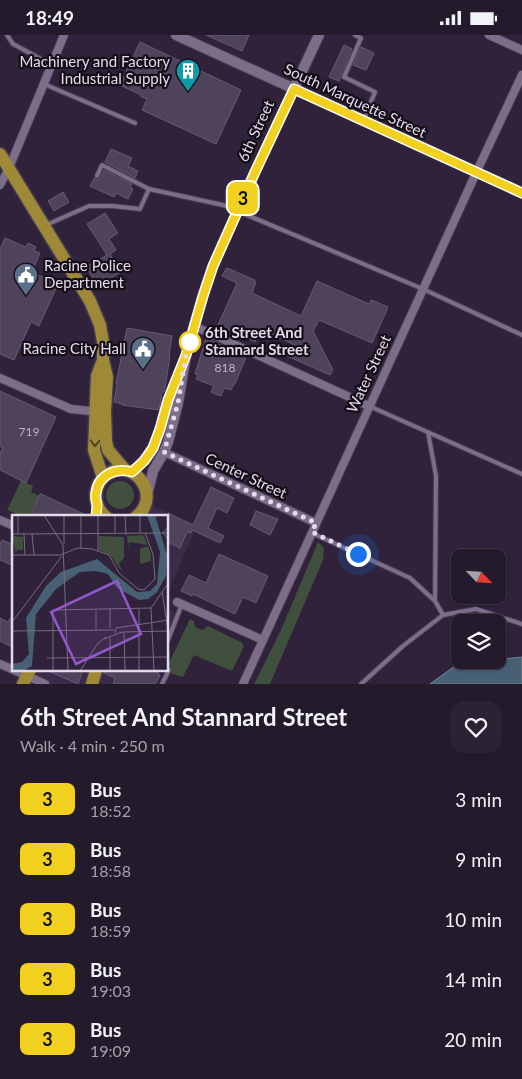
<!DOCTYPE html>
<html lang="en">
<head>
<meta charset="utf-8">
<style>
  :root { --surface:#231a2c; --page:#2b2334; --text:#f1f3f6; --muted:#a3a1a9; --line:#403848 }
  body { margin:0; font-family:Lato,sans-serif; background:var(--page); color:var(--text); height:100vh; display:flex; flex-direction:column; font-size:19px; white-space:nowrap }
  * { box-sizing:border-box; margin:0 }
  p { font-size:16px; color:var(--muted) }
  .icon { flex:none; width:28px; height:28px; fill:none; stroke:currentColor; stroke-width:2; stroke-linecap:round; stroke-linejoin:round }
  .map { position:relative; height:649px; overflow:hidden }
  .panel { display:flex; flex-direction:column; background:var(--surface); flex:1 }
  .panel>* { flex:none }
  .badge { padding:0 10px; border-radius:8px; font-size:18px; line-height:32px }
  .needle { width:32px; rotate:115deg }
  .buttons { position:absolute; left:451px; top:514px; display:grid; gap:10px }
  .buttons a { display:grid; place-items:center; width:55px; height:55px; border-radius:10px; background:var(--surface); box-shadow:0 1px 4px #0004,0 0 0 1px var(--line); font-size:25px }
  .you { position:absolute; width:25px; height:25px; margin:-12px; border:4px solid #fff; border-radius:50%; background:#1a73e8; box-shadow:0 0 0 8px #1a73e833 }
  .map>.badge { position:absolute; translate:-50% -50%; box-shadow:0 0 0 2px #fff }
  .round { display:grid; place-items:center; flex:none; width:52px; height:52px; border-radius:15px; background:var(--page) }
  .summary { display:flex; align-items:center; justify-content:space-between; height:85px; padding:0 20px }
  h1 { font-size:24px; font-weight:700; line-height:38px }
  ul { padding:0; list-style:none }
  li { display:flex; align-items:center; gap:15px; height:60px; padding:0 20px }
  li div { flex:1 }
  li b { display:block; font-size:19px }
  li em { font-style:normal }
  li .badge { min-width:55px; font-weight:700; text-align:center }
  .status { display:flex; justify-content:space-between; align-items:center; height:35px; padding:0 25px; background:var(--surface); direction:ltr }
  .status svg { height:14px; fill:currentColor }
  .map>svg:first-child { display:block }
</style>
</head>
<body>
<div class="status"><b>18:49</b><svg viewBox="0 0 49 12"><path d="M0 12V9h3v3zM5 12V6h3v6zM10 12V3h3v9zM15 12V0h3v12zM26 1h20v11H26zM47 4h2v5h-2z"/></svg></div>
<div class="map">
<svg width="522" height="649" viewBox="0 0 522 649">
  <rect width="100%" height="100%" fill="#2f223a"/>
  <path fill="#3b2a48" d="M151,470L197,491L168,557V482H145Z
    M168,573L175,577L168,599Z
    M38,635H155V636L162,640L158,649H32Z"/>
  <path fill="#404f3e" d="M21,446L33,451L31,457L39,461L29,481H21L7,475Z
    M106 460a14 14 0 1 1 28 0a14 14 0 1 1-28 0Z
    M318,507L324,513L323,525L270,649H254L281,595Z
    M190,584L194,586L195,592L202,595L208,591L243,608L242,610L244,611L232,636L194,620L183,642L172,639L168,630Z"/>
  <path fill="#476074" stroke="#768597" d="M522,622V649H430L459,628L476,627Z"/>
  <path fill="#4f425b" stroke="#685a75" d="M206,0H249L242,16Z
    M140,7L241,55L216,109L142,75L147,64L140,61L141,60L120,50Z
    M344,10L352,14L339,46L329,42Z
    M361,12L374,18L366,35L353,30Z
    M111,114L132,123L128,131L138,136L135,143L105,127Z
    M104,135L132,149L130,152L133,154L128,164L116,158L114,162L90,151L94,143L97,145L100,144Z
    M63,157L69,167L54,176L48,166Z
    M105,178L118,198L109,204L116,215L110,219L121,237L98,251L86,232L107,220L87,189Z
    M5,203L26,212L28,208L36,212L34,216L40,218L32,237L58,249L39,291L31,287L14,325L0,319V214Z
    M227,233L255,245L254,246L256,247L252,258L301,281L317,246L369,269L371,265L388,272L386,277L372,308L319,285L313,296L333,335L330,340L287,321L293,309L261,295L255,307L218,290L237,248L222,241L226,234Z
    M127,293L172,301L169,320H170L165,353L164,357H162L159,375L122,370V369L114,367L117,349H116Z
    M206,303L246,322L235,349H234L231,355L224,353L221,361L211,357L214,351L196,344L198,340L195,339Z
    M0,356L56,382L26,448L0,435V418L3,413L0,411Z
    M211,452L234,463L227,478L217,473L208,493L224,501L220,508L192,495L191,498L187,497L180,513L168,507V478L193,490Z
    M40,459H41L90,482H30Z
    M256,476L278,484L270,500L250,490Z
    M2,505L14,510V531L0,525V509Z
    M219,519L268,541L256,568L243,562L235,579L193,559L192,561L181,556L189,540L206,548Z
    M14,578V613L0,606V583L8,587Z
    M46,635H83L78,649Z
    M104,635H155L160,640L155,649H113L115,643L104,638Z"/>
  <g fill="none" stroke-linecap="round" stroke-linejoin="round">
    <defs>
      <path id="service" d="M7,0L13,9L52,30
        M355,0L361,3L344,42L375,57L364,84
        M44,49L135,88
        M97,141L102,130L149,154L223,170L423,254L522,300
        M46,190L89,171H113L140,174L149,154
        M369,371L522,439
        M428,397L436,441L435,566
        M312,498L410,543L435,566L443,580
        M168,605L182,569
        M162,649L169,635L168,634
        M361,649L403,611L443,580L476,574L522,589"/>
      <path id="minor" d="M489,0L522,15
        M0,150L9,133L64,0
        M194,291L369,371
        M0,343L71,374L99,377
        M164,417L316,488
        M0,485L14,491
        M177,567L263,605
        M0,629L14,635
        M14,635L45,649
        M243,649L476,138L522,40"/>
      <path id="tertiary" d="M176,0L522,158
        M255,137L319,0
        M132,437C159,414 158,396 169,365C172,356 175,348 179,339
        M147,460L153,436L164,417L168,407L178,368L186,320L203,261L213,231"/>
      <path id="primary" d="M0,119L90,266L100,290L103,307V325L107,342L105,377L106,406L108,415L125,435
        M103,443L94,415L97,341L103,325
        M106,482C99,476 95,467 96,458C97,451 100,445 105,441C131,419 164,460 136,482
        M23,649L30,635
        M92,649L96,635"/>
    </defs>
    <use href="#service" stroke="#483c50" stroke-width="6"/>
    <use href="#minor" stroke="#483c50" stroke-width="10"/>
    <use href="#tertiary" stroke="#483c50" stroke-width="12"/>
    <use href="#primary" stroke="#483c50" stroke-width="15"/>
    <use href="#service" stroke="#7c6d89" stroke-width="4"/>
    <use href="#minor" stroke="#7c6d89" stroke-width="8"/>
    <use href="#tertiary" stroke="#7c6d89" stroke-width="10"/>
    <use href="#primary" stroke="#9d8937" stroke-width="12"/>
    <defs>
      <path id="tertiary-bridge" d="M213,231L255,137"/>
    </defs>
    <use href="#tertiary-bridge" stroke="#483c50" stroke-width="12" stroke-linecap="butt"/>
    <use href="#tertiary-bridge" stroke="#7c6d89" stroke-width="10"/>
  </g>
  <defs><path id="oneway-chevron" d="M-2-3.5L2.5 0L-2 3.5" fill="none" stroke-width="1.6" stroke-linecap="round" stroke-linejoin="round" transform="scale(1.25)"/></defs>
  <use stroke="#524526" href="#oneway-chevron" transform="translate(95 408) rotate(91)"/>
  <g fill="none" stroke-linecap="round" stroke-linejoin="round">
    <defs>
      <path id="line" d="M96,482C96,478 97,473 97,470C96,465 95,462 96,458C98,440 116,432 132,437L144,426L153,413L160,394L168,365L186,320L203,261L213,231L255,137L294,54L522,158"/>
    </defs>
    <use href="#line" stroke="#fff" stroke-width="11"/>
    <use href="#line" stroke="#f2d020" stroke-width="8"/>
    <path stroke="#e3daea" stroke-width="5" stroke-dasharray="0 9" d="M190,307L191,301L186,320L178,368L164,417L316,488L312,497L358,519"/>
  </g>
  <defs>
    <symbol id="building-pin" viewBox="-11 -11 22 30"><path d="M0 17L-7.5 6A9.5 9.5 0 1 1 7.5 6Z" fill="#0f9aa8" stroke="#140e19"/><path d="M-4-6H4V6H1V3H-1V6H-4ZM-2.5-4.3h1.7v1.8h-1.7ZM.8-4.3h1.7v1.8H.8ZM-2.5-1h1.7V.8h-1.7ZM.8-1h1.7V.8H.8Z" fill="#fff"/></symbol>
    <symbol id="civic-pin" viewBox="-11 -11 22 30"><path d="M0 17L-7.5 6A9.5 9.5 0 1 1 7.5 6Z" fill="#5c6f8a" stroke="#140e19"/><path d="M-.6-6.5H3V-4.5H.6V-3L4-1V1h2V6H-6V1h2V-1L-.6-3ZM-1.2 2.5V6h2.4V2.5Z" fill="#fff"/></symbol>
  </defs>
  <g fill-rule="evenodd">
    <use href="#building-pin" x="174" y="22" width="28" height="38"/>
    <use href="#civic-pin" x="12" y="226" width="28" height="38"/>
    <use href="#civic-pin" x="129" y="300" width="28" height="38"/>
  </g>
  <circle fill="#fff" stroke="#f2d020" stroke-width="2.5" cx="190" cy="307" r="10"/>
  <g text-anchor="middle" stroke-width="4.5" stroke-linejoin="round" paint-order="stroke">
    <g font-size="12" fill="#beb4c6">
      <text x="225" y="337">818</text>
      <text x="29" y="401">719</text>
    </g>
    <g font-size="15" fill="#e3daea" stroke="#140e19" text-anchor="end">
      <text x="170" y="32">Machinery and Factory<tspan x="170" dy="17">Industrial Supply</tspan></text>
      <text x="44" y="236" text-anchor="start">Racine Police<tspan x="44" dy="17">Department</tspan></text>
      <text x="126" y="319">Racine City Hall</text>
    </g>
    <g font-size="15" fill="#e3daea" stroke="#140e19">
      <text transform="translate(355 66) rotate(25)" y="5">South Marquette Street</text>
      <text transform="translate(256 96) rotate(-65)" y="5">6th Street</text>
      <text transform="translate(369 339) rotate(-65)" y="5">Water Street</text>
      <text transform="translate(246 441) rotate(25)" y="5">Center Street</text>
    </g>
    <g font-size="15" font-weight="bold" fill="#e3daea" stroke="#140e19" text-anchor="start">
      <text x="205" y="303">6th Street And<tspan x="205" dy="17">Stannard Street</tspan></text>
    </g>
  </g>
  <g transform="translate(12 480)">
    <rect width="156" height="156" fill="#2f223a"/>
    <path d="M131,20L136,30L117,27L116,33L115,21ZM0,21L11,22V35H5L4,39ZM87,21L112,22V43L107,48L110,57L98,40L87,35ZM136,31L139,39V52V46L128,49V34Z" fill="#404f3e"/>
    <path d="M135,0H143L155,40L154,61L145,77L136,84L127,85L105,73L96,59L83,56L68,57L44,74L24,99L20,151L11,156H0V149L10,147L17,139L14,103L34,71L49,57L85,44L125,77L138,76L145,69L148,37Z" fill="#476074"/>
    <path fill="none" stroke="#776c80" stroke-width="1" d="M6,0V19M32,0L51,30L56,156M52,0V29M69,0V33M86,0V36M103,0V18M113,0L114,20M128,0V18M157,12L151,17L157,26M0,19L157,18M12,19L13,40M20,19L22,40M0,40H48L66,33L80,34L97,40L107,58L126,74L132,75L143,64L141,39L133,18M150,76L156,115L157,150M139,93L142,156M139,93L157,67M127,94V156M84,95V116M0,107L50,41M98,113V94M0,116L102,115M112,117L113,156M103,118L104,113L157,105M98,123V156M92,124L110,117L157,116M35,143L157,142M41,156V95L139,93M68,156L86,128L94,122"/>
    <path fill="#9558ca" fill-opacity="0.15" stroke="#9558ca" stroke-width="2.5" d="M105,66L129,119L64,149L39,97Z"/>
    <rect width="156" height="156" fill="none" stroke="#e3daea" stroke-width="2.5"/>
  </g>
</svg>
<div class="buttons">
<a><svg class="needle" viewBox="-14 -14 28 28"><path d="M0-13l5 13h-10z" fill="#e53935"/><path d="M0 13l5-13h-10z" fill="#a3a1a9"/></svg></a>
<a><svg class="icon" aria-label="layers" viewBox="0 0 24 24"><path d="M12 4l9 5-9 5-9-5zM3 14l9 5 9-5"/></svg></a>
</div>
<div class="you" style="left:358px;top:519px"></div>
<b class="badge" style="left:243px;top:163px;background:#f2d020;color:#111">3</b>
</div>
<section class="panel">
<div class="summary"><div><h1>6th Street And Stannard Street</h1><p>Walk · 4 min · 250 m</p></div><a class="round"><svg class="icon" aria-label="heart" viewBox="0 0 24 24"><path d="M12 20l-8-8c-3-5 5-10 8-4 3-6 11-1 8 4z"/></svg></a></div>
<ul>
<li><span class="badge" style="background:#f2d020;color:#111">3</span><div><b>Bus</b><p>18:52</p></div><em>3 min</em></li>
<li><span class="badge" style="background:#f2d020;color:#111">3</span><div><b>Bus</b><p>18:58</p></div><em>9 min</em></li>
<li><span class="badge" style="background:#f2d020;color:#111">3</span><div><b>Bus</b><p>18:59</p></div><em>10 min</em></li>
<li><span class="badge" style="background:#f2d020;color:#111">3</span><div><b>Bus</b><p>19:03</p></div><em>14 min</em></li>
<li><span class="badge" style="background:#f2d020;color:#111">3</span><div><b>Bus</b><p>19:09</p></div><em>20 min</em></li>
</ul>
</section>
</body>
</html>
